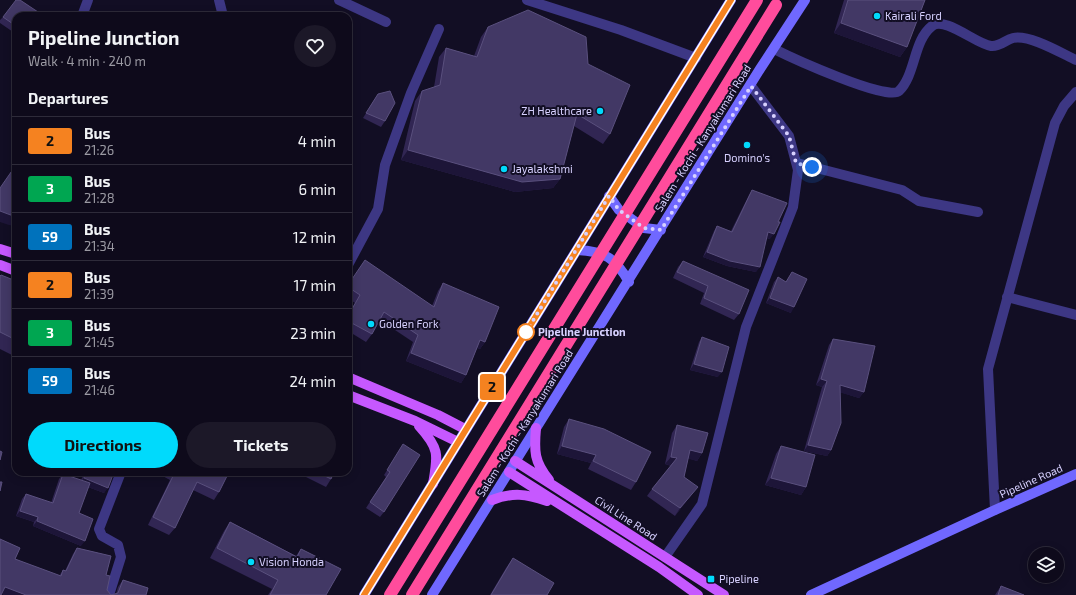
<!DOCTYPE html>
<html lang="en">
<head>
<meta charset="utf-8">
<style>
  :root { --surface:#0e0a1b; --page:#1c1828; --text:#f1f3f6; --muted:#9b9aa3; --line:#2e2b3a; --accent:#00dafc }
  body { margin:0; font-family:"Exo 2",sans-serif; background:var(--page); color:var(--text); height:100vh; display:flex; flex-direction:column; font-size:15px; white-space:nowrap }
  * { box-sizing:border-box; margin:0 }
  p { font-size:13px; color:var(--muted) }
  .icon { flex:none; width:22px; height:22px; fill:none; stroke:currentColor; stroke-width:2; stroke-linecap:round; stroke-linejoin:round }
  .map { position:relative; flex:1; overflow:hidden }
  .details { position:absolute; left:12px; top:12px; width:340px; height:464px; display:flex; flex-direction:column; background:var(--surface); border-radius:12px; box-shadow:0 2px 10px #0003,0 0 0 1px var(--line) }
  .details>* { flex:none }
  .badge { padding:0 8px; border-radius:3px; font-size:14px; line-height:26px }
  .fabs { position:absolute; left:1028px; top:547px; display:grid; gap:8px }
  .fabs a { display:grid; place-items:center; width:36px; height:36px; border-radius:50%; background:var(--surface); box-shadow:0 2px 10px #0003,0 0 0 1px var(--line); font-size:20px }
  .you { position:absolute; width:20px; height:20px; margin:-10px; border:3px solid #fff; border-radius:50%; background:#1a73e8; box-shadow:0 0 0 6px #1a73e833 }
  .map>.badge { position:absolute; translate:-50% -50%; box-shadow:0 0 0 2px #fff }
  h2 { padding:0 16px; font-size:15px; line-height:36px }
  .round { display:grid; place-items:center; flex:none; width:42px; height:42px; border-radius:21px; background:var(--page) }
  .summary { display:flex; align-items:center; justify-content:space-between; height:68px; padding:0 16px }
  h1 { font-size:19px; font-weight:700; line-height:30px }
  .primary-button { display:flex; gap:8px; margin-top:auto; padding:8px 16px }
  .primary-button a { flex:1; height:46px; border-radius:24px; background:var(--accent); color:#111; font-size:16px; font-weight:700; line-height:46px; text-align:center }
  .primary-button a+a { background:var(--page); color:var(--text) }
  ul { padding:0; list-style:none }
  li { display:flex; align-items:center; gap:12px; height:48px; padding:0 16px; border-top:1px solid var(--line) }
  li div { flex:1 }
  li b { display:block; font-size:15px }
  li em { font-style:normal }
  li .badge { min-width:44px; font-weight:700; text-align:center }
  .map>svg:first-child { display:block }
</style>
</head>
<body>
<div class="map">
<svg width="1076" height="595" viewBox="0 0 1076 595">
  <rect width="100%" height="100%" fill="#120e24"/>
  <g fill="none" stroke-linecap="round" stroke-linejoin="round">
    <path stroke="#3d3784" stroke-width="10" d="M219,0L223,16
      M339,0L386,22
      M527,0L621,30L696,58
      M82,16L88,0
      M774,49C790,57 888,102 899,91C916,74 913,41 932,26C945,16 976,44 991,46C1000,47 1005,40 1013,38C1029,34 1061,53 1076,60
      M797,163L902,190L919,201L978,212
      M348,265L378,209L385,165L411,93L439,29
      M1007,297L1076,315
      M995,510L988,369L1055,123L1064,106L1076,92
      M665,557L702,504L746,327L793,207L798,170L789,136L751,86
      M109,595L121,557L118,545L102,536L99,529L121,472"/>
    <path stroke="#7068ff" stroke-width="10" d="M609,196L619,210L644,228L661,230
      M577,250C605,251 615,258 629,282
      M364,595L731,0
      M432,595L760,69L805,0
      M811,595L995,510L1076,474"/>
    <path stroke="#c658ff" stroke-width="10" d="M0,249L16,254
      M0,265L16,271
      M348,377L438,415L465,429
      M348,395L415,421L458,442
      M419,426C440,449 438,455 433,484
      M536,428C534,451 534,462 549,480
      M515,461L724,595
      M509,472L659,567L698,595
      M492,500C513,492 526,494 547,501"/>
    <path stroke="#ff4c9c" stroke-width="12" d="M390,595L757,0
      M412,595L776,5"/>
  </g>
  <path fill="#312653" d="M844,0H925L907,47L900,57L834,33Z
    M16,16V34L0,23V20L3,17Z
    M488,27L588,64L610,134L603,144L574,126L560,179L553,188L515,192L401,160L415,101L422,91L434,87L439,57L446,48L474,56L481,37Z
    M378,94L385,121L381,127L363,118Z
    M752,190L770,239L766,238L756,272L727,266L703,257L714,231L717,226L731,231L749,195Z
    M683,261L739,314L734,320L700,304L704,293L673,278L678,267Z
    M792,272L791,313L766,303L774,282L778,277L786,282Z
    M0,276L16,281V357L0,349Z
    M443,283L485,342L480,349L477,348L466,375L461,383L406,361L413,342L380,320L372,334L366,342L348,331V314L355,303L348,298V285L432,306L438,291Z
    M702,337L718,377L690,370L699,342Z
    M833,339L864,392L859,398L840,392L831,450L827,456L804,451L822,387L816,385L829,345Z
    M569,419L636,482L631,490L588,469L591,463L557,454L564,427Z
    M677,425L702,453L697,461L688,458L684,477L692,494L675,516L647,496L652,489L671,466L665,464L672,433Z
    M781,446L806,487L801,495L765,485L776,454Z
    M400,450L384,512L380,517L366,508L386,477L384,475Z
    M85,472H114L104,493L88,487L79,513L81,546L33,526L34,522L16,516L22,499L26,494L51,503L59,479L63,474L81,480Z
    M160,472H229L219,492L214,500L193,490L175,528L169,535L148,525L170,480L159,474Z
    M296,472H334L331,479L326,487Z
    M230,522L296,556L301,549L326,595H268L272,589L210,558L224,531Z
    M0,539L20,548L15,559L59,576L63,570L65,571L73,554L77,548L111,556L106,575L110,576L107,590L111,595L116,594L118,587L123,580L148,588L146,595H5L2,594L1,595H0Z
    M513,558L547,595H490L506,568Z
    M1001,586L1024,595H995Z"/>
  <path fill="#1d1538" d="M841,23L907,47L900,57L834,33Z
    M408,150L560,179L553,188L515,192L401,160Z
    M0,211L16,217V226L9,225L0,222Z
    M768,232L774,234L770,239L764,237Z
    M707,252L760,267L756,272L727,266L703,257Z
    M770,298L794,307L791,313L766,303Z
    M480,340L485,342L480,349L475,347Z
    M411,353L466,375L461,383L406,361Z
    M694,364L722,372L718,377L690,370Z
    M821,379L827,381L822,387L816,385Z
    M840,385L864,392L859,398L835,391Z
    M808,445L831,450L827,456L804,451Z
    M562,446L596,455L591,463L557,454Z
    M690,450L702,453L697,461L685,458Z
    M671,457L677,458L672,466L665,464Z
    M48,472H58L56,475Z
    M84,478L108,488L104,493L80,484Z
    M771,478L806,487L801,495L765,485Z
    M698,487L692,494L675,516L680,508Z
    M20,511L38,517L34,522L16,516Z
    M37,521L85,541L81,546L33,526Z
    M5,587L26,595H5L0,593Z"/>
  <path fill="#423865" stroke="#5a507e" d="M16,0H20L41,14L39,16H16V26L3,17Z
    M848,0H925L907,47L841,23Z
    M528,10L586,37L588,64L630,85L610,134L577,114L560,179L522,182L408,150L422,91L440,85L446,48L477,57L488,27Z
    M390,91L395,103L385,121L366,113L378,94Z
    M16,165V217L0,211V188Z
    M752,190L787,203L778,222H780L774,234L768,232L760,267L730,261L707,252L717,226L732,232Z
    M365,260L434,307L443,283L499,307L485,342L480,340L466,375L411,353L418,335L384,312L372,334L348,321V316L360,295L348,287V285Z
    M683,261L749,290L739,314L704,298L708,286L677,272Z
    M792,272L807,279L794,307L770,298L778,277L786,282Z
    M1,275L16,281V340L0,332V276Z
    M702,337L729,347L722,372L694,364Z
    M833,339L875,346L864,392L840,385L841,423L831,450L808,445L827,381L821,379Z
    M569,419L604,429L651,452L636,482L593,461L596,455L562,446Z
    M677,425L708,433L702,453L690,450L684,477L698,487L680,508L652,489L677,458L671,457Z
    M403,444L420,455L384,512L370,502L390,472L387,470Z
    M781,446L815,455L806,487L771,478Z
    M0,451L2,452L0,460Z
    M86,472H114L108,488L84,478Z
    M175,472H229L219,492L197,482L175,528L153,517Z
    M317,472H334L331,479Z
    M63,474L90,483L79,513L93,519L85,541L37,521L38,517L20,511L26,494L53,503Z
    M0,482H2L0,491Z
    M230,522L297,557L301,549L341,569L326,595H270L278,580L217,548Z
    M0,539L20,548L15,559L61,576L63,570L66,571L77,548L111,556L106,575L110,576L107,590L111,595L118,593L123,580L148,588L146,595H26L5,587L1,595H0Z
    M513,558L554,583L547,595H491Z
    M1001,586L1024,595H998Z"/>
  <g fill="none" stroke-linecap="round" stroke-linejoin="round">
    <defs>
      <path id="line" d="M364,595L731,0"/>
    </defs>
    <use href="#line" stroke="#fff" stroke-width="9"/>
    <use href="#line" stroke="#f58220" stroke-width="6"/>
    <path stroke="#d7d1ff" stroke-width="4" stroke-dasharray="0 7.2" d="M526,332L609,196L619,210L644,228L661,230L751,86L789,136L796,163L812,167"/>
  </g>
  <g fill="#00dafc" stroke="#120e24" stroke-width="1.5">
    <circle cx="877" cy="16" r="4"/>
    <circle cx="600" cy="111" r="4"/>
    <circle cx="747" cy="145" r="4"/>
    <circle cx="504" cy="169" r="4"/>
    <circle cx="371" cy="324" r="4"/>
    <circle cx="251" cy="562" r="4"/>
    <rect x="707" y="575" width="8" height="8" rx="2"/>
  </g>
  <circle fill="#fff" stroke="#f58220" stroke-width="2" cx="526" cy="332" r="8"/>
  <g text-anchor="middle" stroke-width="4" stroke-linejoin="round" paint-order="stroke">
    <g font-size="11" fill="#d7d1ff" stroke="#120e24" text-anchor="start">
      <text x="885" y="20">Kairali Ford</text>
      <text x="592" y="115" text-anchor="end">ZH Healthcare</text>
      <text x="747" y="162" text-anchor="middle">Domino's</text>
      <text x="512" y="173">Jayalakshmi</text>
      <text x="379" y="328">Golden Fork</text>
      <text x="259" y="566">Vision Honda</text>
      <text x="719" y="583">Pipeline</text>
    </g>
    <g font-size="11" fill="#d7d1ff" stroke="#120e24">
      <text transform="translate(703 138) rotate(-58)" y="4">Salem - Kochi - Kanyakumari Road</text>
      <text transform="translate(525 423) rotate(-58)" y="4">Salem - Kochi - Kanyakumari Road</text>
      <text transform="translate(1031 481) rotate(-24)" y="4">Pipeline Road</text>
      <text transform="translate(626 518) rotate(33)" y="4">Civil Line Road</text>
    </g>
    <g font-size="11" font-weight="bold" fill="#d7d1ff" stroke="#120e24" text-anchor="start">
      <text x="538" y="336">Pipeline Junction</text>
    </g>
  </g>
</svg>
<div class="fabs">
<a><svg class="icon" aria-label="layers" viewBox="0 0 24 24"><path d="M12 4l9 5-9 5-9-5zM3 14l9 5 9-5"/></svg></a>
</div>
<div class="you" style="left:812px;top:167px"></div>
<b class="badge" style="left:492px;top:387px;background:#f58220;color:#111">2</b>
<section class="details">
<div class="summary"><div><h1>Pipeline Junction</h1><p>Walk · 4 min · 240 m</p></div><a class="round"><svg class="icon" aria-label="heart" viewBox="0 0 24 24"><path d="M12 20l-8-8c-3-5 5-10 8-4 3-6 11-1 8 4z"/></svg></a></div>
<h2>Departures</h2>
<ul>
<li><span class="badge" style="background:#f58220;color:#111">2</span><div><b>Bus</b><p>21:26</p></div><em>4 min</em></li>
<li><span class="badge" style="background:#00a651;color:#fff">3</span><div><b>Bus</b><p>21:28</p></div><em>6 min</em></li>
<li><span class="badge" style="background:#0072bc;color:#fff">59</span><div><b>Bus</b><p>21:34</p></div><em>12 min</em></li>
<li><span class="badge" style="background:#f58220;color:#111">2</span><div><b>Bus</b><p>21:39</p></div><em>17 min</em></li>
<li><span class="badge" style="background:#00a651;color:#fff">3</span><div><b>Bus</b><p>21:45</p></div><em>23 min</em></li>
<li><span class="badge" style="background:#0072bc;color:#fff">59</span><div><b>Bus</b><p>21:46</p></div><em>24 min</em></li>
</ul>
<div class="primary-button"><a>Directions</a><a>Tickets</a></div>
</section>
</div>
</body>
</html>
